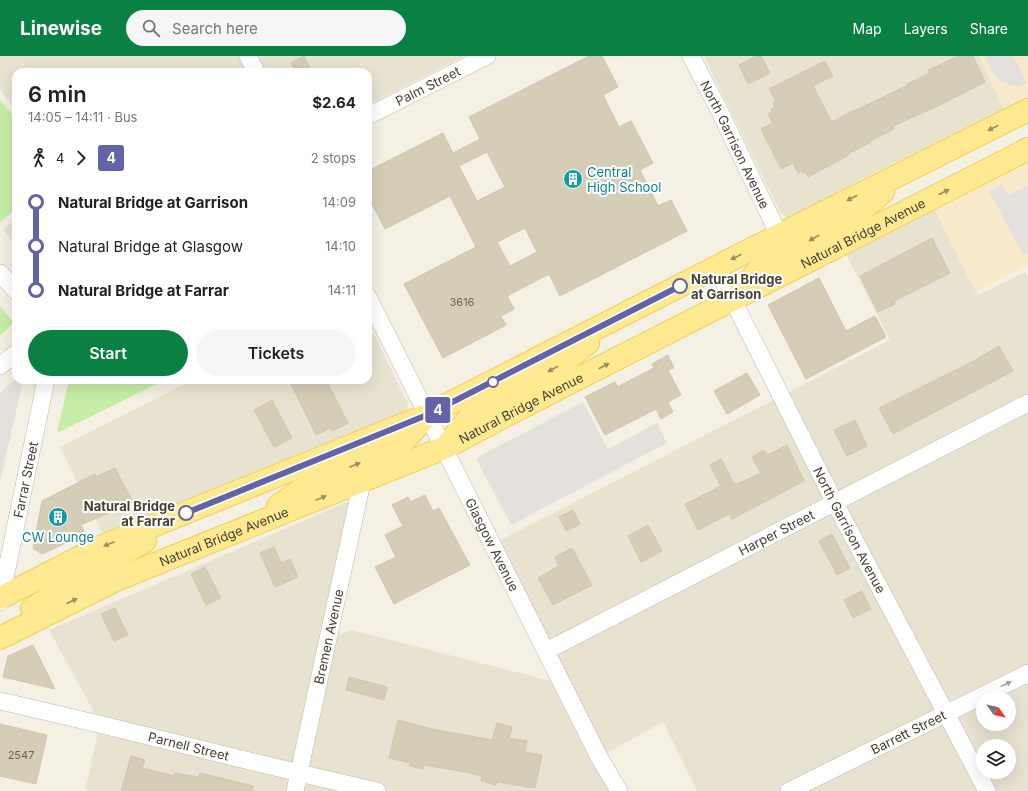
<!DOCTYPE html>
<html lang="en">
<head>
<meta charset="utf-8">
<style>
  :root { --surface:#fff; --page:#f6f6f6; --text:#222; --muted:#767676; --accent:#0b8043 }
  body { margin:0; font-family:Inter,sans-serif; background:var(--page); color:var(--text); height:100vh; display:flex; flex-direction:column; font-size:15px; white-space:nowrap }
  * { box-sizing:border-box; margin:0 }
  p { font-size:13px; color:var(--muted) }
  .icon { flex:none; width:22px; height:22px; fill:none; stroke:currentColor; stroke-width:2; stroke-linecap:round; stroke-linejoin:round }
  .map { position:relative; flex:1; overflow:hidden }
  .panel { position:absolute; left:12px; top:12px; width:360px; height:316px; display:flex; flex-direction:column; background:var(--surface); border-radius:12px; box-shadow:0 4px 16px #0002 }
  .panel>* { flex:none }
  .badge { padding:0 8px; border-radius:3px; font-size:14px; line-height:26px }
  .needle { width:26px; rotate:124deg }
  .controls { position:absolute; left:976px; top:635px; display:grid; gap:8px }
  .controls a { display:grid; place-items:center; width:40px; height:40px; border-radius:50%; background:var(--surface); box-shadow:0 4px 16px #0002; font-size:20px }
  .map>.badge { position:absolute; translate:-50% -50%; box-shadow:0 0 0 2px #fff }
  .legs { display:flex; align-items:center; gap:6px; height:44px; padding:0 16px; font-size:13px }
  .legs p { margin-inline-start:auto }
  .headline { display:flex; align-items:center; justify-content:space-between; height:68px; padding:0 16px }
  h1 { font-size:22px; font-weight:600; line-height:30px }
  .action { display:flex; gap:8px; margin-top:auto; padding:8px 16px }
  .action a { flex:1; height:46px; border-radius:24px; background:var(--accent); color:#fff; font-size:16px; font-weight:600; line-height:46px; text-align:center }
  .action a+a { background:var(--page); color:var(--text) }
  ul { padding:0 16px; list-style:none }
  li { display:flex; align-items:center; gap:14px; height:44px; font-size:15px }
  li i { display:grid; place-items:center; width:6px; height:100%; margin:0 5px; background:currentColor }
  li i::after { content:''; width:10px; height:10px; margin:-5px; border:3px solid; border-radius:50%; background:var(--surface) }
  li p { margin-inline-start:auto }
  li:first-child i { background:linear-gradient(#0000 50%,currentColor 0) }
  li:last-child i { background:linear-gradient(currentColor 50%,#0000 0) }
  header { display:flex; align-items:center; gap:24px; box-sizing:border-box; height:56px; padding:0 20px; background:var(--accent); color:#fff }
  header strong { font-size:19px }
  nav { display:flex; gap:22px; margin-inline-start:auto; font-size:14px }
  .search { width:280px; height:36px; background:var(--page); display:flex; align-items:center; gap:10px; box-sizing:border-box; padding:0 14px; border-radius:22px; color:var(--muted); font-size:15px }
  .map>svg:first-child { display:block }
</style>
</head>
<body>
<header>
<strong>Linewise</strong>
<div class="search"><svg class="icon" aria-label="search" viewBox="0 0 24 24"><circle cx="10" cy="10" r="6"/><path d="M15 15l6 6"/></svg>Search here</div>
<nav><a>Map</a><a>Layers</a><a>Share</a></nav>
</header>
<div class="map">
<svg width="1028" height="735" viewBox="0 0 1028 735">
  <rect width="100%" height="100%" fill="#f4f0e3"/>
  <path fill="#e8e3d0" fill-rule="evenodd" d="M0,0H464L368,49V16H16V53L0,34Z
    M704,0H979L1004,53L863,122L793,161H786L780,156Z
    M934,153L978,239L1025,216L1028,221V735H697L663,666L603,699L623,735H85L100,667L49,574L359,441L328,584L351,574L563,628L493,488L890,284L845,196ZM983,642H1009V668H983ZM983,690H1009V716H983Z
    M368,266L408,348L407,355L403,359L102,477L60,391L193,324H368Z"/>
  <path fill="#f9eacb" d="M979,0H1028V41L1004,53Z
    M1028,106V209L976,236L934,153Z"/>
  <path fill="#c7eda7" d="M0,44L16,63V153L0,166Z
    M0,250L14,267L0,279Z
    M69,324H165L57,377Z"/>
  <path fill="#e4e1dc" d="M985,0H1013L1027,27L1017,30L1003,27L992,17Z
    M1002,128L1009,139L1028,129V197L1023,199L989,135Z
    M16,162V189L3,174Z
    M16,323L23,325L0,426V337Z
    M583,346L608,393L657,367L667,387L511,469L476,402Z"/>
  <path fill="#d6cdb7" stroke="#d2c6aa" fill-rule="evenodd" d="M304,0L312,16H296L291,7Z
    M589,0H602L618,31L603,39L619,71L631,65L653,107L640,114L658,150L671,144L687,175L560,240L549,218L507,240L514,253L501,260L506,269L443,302L404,228L476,191L450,140L385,173L368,140V115L443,77L453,97L480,83L469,61ZM487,96L505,131L477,145L459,110ZM525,172L537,196L510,210L497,186Z
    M756,0H761L770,17L748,28L739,9Z
    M959,0H973L985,26L938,50L893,70L894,73L870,85L871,86L848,98L849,99L808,121L805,116L803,118L802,114L798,117L793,107L781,113L761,73L773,67L768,58L772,56L771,53L775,51L773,47L776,45L769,33L825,5L833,20L813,30L832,66L854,54V55L908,29L907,28L930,17L928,14Z
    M932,182L950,217L894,245L895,248L878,256L860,220Z
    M819,222L846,275L875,260L886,281L806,323L768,249Z
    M999,290L1013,315L893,378L879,352L970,307Z
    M668,299L674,312L668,314L681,339L668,346L673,356L661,363L656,353L605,379L585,341L615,326L617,331L654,312L652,308Z
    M747,317L760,339L727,358L714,335Z
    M299,324H326L348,367L332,375L330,372L316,379L291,328Z
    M272,344L292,382L274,391L254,354Z
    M855,364L867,390L847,400L834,374Z
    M787,389L804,425L732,463L729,458L698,474L685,448L721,430L710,409L721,403L735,429L761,417L752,401L764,394L767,399Z
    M115,412L133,446L81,469L85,478L42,498L33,492L42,445L95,418L96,421Z
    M425,439L433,455L439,452L470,509L394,548L375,511L396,501L385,479L403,470L392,449L408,441L410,446Z
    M573,454L580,468L566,475L559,461Z
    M648,469L662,495L641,506L628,480Z
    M832,478L850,512L837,519L819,485Z
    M274,491L281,507L290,503L298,521L275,531L260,497Z
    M572,492L592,529L553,549L538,522L559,510L555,501Z
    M205,511L221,542L206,549L191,518Z
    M862,535L871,553L853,562L844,544Z
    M115,552L128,579L114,585L101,558Z
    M33,589L55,633L3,621L8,600Z
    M349,621L387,631L384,644L346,634Z
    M398,664L432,673L492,684L497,667L512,671L509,682L527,685L525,696L542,699L535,732L497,726L496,729L481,725L482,720L466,716L424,709L423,713L409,710L410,707L389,702Z
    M0,668L47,679L36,728L0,720Z
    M131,700L145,704L142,712L174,720L175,717L199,721L200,717L253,730V735H121Z"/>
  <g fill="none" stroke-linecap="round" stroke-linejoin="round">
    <defs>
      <g id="minor">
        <path d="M248,0L256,16"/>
        <path id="s1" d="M691,0L718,52L779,179"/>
        <path id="s2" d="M368,60L487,0"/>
        <path id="s3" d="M716,211L835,447L987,735"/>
        <path d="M0,217L16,235"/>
        <path id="s4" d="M368,241L599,701L619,735"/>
        <path d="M0,310L16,297"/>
        <path id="s5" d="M0,546L46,324"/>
        <path id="s6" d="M546,595L1028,347"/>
        <path id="s7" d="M0,645C126,673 251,707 377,735"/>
        <path id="s8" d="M295,735L362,426"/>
        <path id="s9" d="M789,735L1028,617"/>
      </g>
      <g id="primary">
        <path d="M740,235L762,210L858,157L883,136"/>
        <path d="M450,385L475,355L563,307L588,287"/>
        <path d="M278,450L305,431L399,390L423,364"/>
        <path d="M0,542L98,492L427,359L779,179L1028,54"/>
        <path d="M32,553L62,533L145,485"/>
        <path id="s10" d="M0,582L118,523L444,392L530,347L1028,93"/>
      </g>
    </defs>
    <use href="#minor" stroke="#c0b9a5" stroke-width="18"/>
    <use href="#primary" stroke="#f1d154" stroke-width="24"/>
    <use href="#minor" stroke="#fff" stroke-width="17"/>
    <use href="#primary" stroke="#ffea91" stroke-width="22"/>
  </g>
  <defs><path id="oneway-solid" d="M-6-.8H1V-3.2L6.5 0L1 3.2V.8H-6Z"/></defs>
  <g fill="#998c5d">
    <use href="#oneway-solid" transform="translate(993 72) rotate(153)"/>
    <use href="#oneway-solid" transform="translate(944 136) rotate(-27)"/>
    <use href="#oneway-solid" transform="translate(852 142) rotate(153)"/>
    <use href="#oneway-solid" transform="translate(814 182) rotate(151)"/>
    <use href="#oneway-solid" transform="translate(736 201) rotate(153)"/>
    <use href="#oneway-solid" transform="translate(604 310) rotate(-27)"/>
    <use href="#oneway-solid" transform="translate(553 313) rotate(152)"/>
    <use href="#oneway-solid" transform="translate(355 409) rotate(-23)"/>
    <use href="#oneway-solid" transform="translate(321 442) rotate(-22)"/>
    <use href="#oneway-solid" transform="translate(109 488) rotate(158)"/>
    <use href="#oneway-solid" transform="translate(72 545) rotate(-27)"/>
  </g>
  <use fill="#a2a099" href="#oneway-solid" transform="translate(1006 628) rotate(-26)"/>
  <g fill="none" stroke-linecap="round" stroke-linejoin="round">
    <defs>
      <path id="line-1" d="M186,457L427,359L680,230"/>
    </defs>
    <use href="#line-1" stroke="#fff" stroke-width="9"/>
    <use href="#line-1" stroke="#6364a8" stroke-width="6"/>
  </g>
  <defs>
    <symbol id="building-disc" viewBox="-11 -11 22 22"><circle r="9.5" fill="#0f9aa8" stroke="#fff"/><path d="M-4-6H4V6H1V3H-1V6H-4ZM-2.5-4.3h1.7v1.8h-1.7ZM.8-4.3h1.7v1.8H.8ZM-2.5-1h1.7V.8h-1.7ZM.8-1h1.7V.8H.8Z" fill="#fff"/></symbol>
  </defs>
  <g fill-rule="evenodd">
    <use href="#building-disc" x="562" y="112" width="22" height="22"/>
    <use href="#building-disc" x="47" y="450" width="22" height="22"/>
  </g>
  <g fill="#fff" stroke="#6364a8" stroke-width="2">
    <circle cx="680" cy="230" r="7"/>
    <circle cx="493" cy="326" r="5"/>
    <circle cx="186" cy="457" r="7"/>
  </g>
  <g text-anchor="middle" stroke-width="4" stroke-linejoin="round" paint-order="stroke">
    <g font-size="11" fill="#6a6354">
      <text x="462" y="250">3616</text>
      <text x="21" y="703">2547</text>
    </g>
    <g font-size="13" fill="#464033" stroke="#fff">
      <text dy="5" stroke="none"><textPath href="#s2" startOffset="67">Palm Street</textPath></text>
      <text dy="5" stroke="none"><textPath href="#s1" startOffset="99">North Garrison Avenue</textPath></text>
      <text dy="5" stroke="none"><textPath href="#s10" startOffset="954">Natural Bridge Avenue</textPath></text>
      <text dy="5" stroke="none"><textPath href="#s10" startOffset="570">Natural Bridge Avenue</textPath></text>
      <text dy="5" stroke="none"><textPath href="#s5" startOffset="125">Farrar Street</textPath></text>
      <text dy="5" stroke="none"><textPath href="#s3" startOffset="295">North Garrison Avenue</textPath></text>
      <text dy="5" stroke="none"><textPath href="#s6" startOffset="259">Harper Street</textPath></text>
      <text dy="5" stroke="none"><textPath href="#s10" startOffset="246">Natural Bridge Avenue</textPath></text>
      <text dy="5" stroke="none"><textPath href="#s4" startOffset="277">Glasgow Avenue</textPath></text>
      <text dy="5" stroke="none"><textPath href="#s8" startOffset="158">Bremen Avenue</textPath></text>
      <text dy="5" stroke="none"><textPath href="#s9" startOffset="133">Barrett Street</textPath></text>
      <text dy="5" stroke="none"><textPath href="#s7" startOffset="194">Parnell Street</textPath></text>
    </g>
    <g font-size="13" fill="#0d838f" stroke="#fff" text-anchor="start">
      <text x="587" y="121">Central<tspan x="587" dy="15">High School</tspan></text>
      <text x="58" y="486" text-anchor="middle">CW Lounge</text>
    </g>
    <g font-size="13" font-weight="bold" fill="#464033" stroke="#fff" text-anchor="start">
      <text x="691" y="228">Natural Bridge<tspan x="691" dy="15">at Garrison</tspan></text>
      <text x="175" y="455" text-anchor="end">Natural Bridge<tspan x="175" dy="15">at Farrar</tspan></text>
    </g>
  </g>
</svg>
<div class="controls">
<a><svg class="needle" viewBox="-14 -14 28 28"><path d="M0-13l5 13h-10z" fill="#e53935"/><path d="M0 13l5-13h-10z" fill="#767676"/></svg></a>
<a><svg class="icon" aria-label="layers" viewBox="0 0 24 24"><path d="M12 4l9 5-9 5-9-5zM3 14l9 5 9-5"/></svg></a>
</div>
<b class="badge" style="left:438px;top:354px;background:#6364a8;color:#fff">4</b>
<section class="panel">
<div class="headline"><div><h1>6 min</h1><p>14:05 – 14:11 · Bus</p></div><b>$2.64</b></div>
<div class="legs"><svg class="icon" aria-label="walk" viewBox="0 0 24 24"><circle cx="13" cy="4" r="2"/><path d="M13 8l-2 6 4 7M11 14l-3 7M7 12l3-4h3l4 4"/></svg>4<svg class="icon" aria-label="forward" viewBox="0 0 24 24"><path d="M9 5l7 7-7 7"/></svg><b class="badge" style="background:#6364a8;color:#fff">4</b><p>2 stops</p></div>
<ul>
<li><i style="color:#6364a8"></i><b>Natural Bridge at Garrison</b><p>14:09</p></li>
<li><i style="color:#6364a8"></i><span>Natural Bridge at Glasgow</span><p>14:10</p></li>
<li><i style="color:#6364a8"></i><b>Natural Bridge at Farrar</b><p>14:11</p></li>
</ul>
<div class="action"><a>Start</a><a>Tickets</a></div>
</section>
</div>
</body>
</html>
